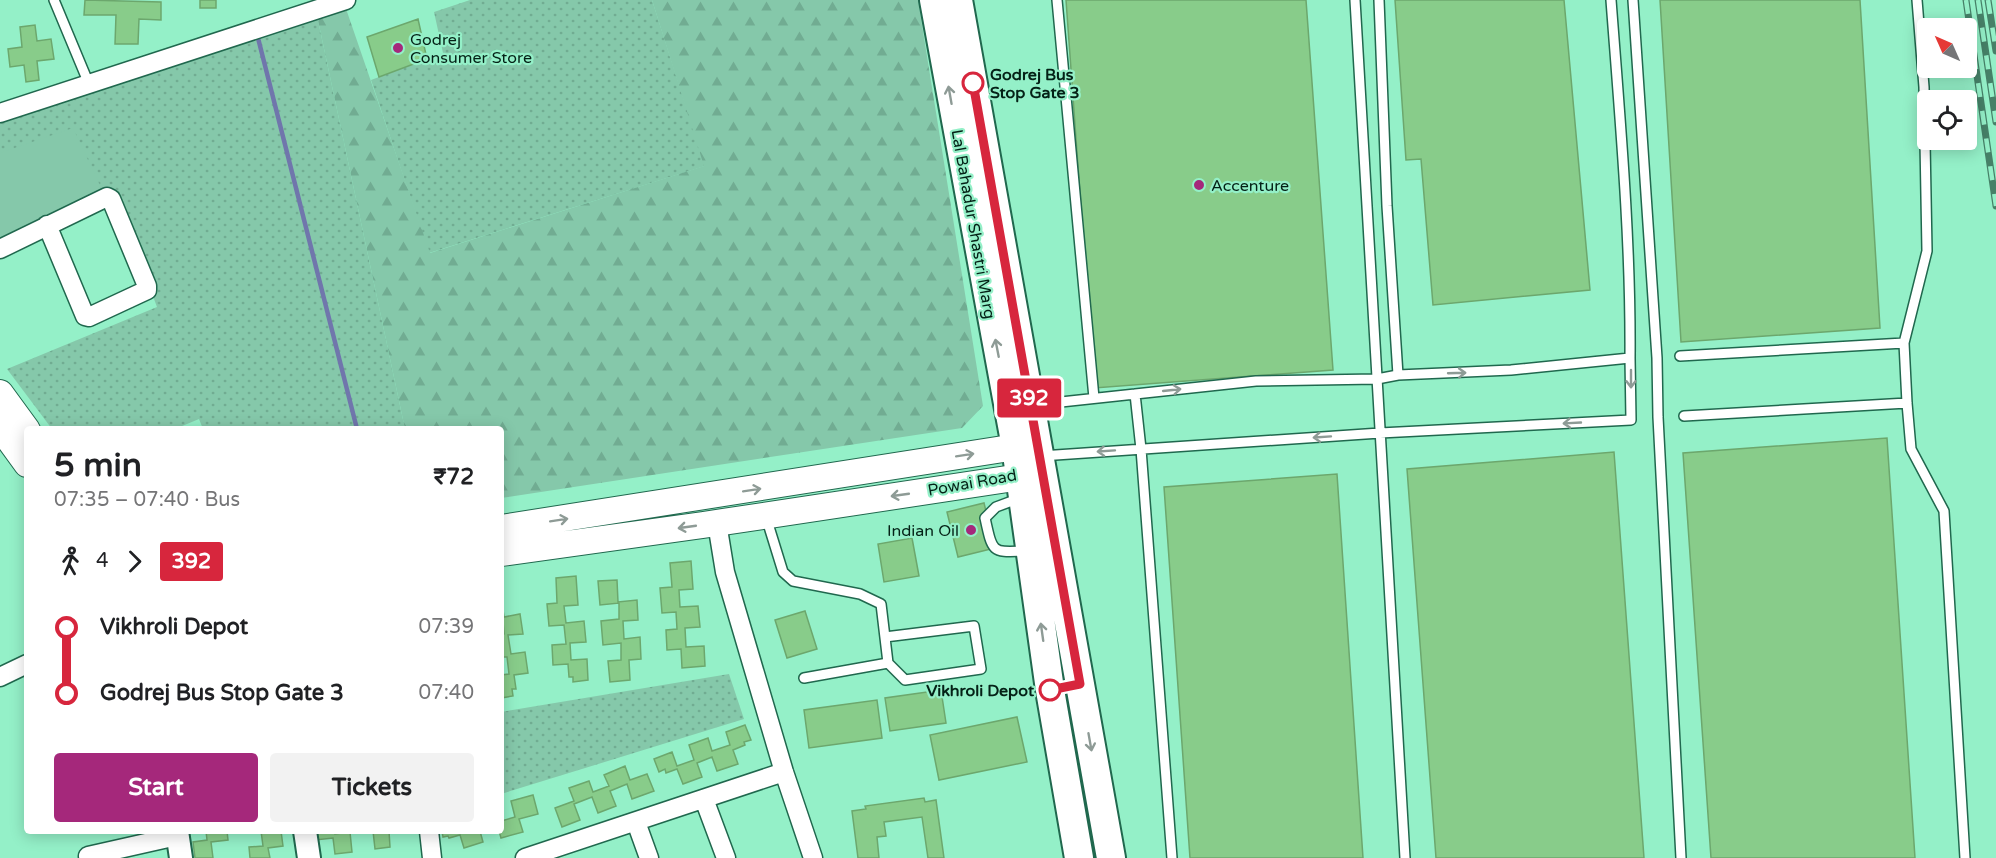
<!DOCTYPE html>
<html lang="en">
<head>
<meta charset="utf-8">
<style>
  :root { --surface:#fff; --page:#f2f2f2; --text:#202124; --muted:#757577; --accent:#a5287b }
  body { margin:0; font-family:"Varela Round",sans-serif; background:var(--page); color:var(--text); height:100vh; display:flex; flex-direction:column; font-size:22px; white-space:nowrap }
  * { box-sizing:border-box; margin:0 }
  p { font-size:20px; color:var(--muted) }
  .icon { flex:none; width:33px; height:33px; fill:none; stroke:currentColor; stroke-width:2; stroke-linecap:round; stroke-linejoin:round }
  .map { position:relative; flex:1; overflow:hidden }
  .drawer { position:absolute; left:24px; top:426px; width:480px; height:408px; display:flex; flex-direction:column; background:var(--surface); border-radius:6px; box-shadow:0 3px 15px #0003 }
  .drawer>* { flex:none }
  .badge { padding:0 12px; border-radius:4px; font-size:21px; line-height:39px }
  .needle { width:39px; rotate:315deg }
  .tools { position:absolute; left:1917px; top:18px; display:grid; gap:12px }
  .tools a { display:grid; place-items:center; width:60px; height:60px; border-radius:6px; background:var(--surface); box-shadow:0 3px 15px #0003; font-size:30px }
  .map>.badge { position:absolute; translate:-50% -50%; box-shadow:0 0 0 3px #fff }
  .legs { display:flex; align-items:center; gap:9px; height:66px; padding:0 30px; font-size:20px }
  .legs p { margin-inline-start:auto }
  .summary { display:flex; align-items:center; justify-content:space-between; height:102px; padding:0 30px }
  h1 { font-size:33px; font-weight:700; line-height:45px }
  .cta { display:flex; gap:12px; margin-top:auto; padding:12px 30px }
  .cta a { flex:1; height:69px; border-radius:6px; background:var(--accent); color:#fff; font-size:24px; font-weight:700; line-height:69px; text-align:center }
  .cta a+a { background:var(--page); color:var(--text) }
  ul { padding:0 30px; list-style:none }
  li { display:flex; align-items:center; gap:21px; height:66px; font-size:22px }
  li i { display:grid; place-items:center; width:9px; height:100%; margin:0 8px; background:currentColor }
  li i::after { content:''; width:15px; height:15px; margin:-8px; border:4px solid; border-radius:50%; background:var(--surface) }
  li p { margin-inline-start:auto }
  li:first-child i { background:linear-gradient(#0000 50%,currentColor 0) }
  li:last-child i { background:linear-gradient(currentColor 50%,#0000 0) }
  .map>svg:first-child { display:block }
</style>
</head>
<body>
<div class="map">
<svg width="1996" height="858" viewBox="0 0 1996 858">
  <defs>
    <pattern id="grass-dots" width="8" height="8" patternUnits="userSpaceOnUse" patternTransform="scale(1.5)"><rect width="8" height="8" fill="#85c8aa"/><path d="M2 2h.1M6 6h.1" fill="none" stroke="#71ac92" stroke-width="1.8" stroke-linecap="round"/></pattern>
    <pattern id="forest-firs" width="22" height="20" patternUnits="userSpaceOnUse" patternTransform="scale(1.5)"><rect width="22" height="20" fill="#85c8aa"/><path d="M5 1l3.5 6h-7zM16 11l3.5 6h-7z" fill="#71ac92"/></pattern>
  </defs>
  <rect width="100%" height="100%" fill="#94f0c8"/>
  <path fill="url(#grass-dots)" d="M470,0H652L705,166L429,253L371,80L443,53L434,12Z
    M316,11L405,429H203L199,419L175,429H52L7,369L157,307L117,199L0,249V112Z
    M729,674L744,719L501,794V712Z"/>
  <path fill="url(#forest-firs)" d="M343,0L430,253L704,166L652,0H918L983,406L962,428L501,498V429H405L316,11Z"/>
  <path fill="#85c8aa" d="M73,128L105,196L0,240V153Z"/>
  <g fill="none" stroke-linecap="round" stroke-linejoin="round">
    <path stroke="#7076ac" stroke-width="4.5" d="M257,34L357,429"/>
  </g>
  <path fill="#88cc8a" stroke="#6ca76d" stroke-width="1.5" d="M85,0L161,2V20L139,19L138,44H115L116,15H84Z
    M200,0H216V8H200Z
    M1066,0H1306L1333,370L1094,388Z
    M1395,0H1564L1590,290L1433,305L1421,159L1406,160Z
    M1660,0H1860L1880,328L1681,342Z
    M418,19L427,59L379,77L367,37Z
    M35,25L37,41L51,39L54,59L37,61L39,80L26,82L24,65L10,67L8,49L22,47L20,27Z
    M1887,438L1915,858H1711L1683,453Z
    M1614,452L1644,858H1436L1407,469Z
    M1337,474L1363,858H1190L1164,487Z
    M984,503L995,548L958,557L947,512Z
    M912,538L919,576L884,582L878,544Z
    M691,561L693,589L679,590L680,607L698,606L700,627L685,628L686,647L704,646L705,666L682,668L681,649L667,650L666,630L677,629L676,612L662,613L660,588L672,587L670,563Z
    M576,576L578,605L564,606L566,623L584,621L586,642L570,643L571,660L587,659L588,680L573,682V677H569L568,664L553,665L552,645L566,644L564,625L549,626L547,604L557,603L556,578Z
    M617,580L618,602L637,600L638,620L623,621L624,639L640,637L641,659L629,660L630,680L610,682L608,661L621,660V643L603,645L601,621L619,619V603L600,605L598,581Z
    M501,596L504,617L520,614L523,634L508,635L511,654L525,652L528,673L514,675L516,689H512L513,696L501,698V675L509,674L507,657H501V635L504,634Z
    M805,611L817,649L787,658L775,620Z
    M941,690L946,723L890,731L885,698Z
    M877,700L882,738L809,748L804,710Z
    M1017,717L1027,762L939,780L930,735Z
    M745,725L751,740L744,742L745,745L733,750L738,764L717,771L712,757L697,763L702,777L683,784L677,769L666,773L665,769L659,772L654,759L672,752L677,766L694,760L689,745L708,738L712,751L730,745L726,732Z
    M625,766L630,780L647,774L654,791L632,799L627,784L610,791L616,806L598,813L592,797L574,804L580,820L562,827L555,808L574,801L569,788L589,781L593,792L609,786L604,775Z
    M533,795L538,814L519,819L523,832L501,838L499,831H501V821L515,817L511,801Z
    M924,798L925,802L936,800L944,858H928L922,817L884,822L886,836L877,837L879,858H858L852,811L866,809L865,806Z
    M206,831H227L228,840L211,842L213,858H195L193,842L207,840Z
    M261,831H281L283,846L268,848L270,858H250L249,847L263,846Z
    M314,831H335V834L350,832L352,852L335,854L333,838L315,840Z
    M373,831H389L390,847L375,849Z
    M442,831H480L483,842L464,848L460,835L449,838L448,836L443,837Z"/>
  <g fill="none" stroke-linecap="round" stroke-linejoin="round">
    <defs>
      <path id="service" d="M54,0L89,84
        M1057,0L1094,398
        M1355,0L1405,858
        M1379,0L1387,206L1398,375
        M1611,0C1620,119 1631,239 1630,358
        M1633,0L1657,358L1658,417L1681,858
        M1917,0L1924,87L1927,251L1904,343L1907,403L1911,449L1944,511L1965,858
        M1680,356L1904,343
        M1135,394L1141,449L1172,858
        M1033,405L1256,381L1377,379L1398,375L1511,370L1630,358L1631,420L1380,433L1041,456
        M1684,416L1907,403
        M1020,498L996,507L985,518C993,555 992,552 1028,551
        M766,517L783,572L793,581L860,594L881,604L888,663
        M804,678L888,663L905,680L981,669L974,626L885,637"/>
      <path id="minor" d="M0,113L346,0
        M0,249L107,197L111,199L147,286V290L89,317L85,316L47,225
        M717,523L725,572L784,772L813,858
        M0,677L27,664
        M704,799L726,858
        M636,822L649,858
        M429,831L432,858
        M88,856L177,836
        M525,858L784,772"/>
      <path id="tertiary" d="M177,831L181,858
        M305,831L309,858"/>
      <path id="secondary" d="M0,393L27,430
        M0,427L27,464
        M501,528L1016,447L1039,456L1021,477L703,525L501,553"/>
      <path id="primary" d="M934,0L1016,447L1050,690L1079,858
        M958,0L1111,858"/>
    </defs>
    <use href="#service" stroke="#20684e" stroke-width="12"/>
    <use href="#minor" stroke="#20684e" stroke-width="21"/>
    <use href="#tertiary" stroke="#20684e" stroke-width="26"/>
    <use href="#secondary" stroke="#20684e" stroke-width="28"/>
    <use href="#primary" stroke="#20684e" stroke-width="32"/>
    <use href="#service" stroke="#fff" stroke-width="9"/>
    <use href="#minor" stroke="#fff" stroke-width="18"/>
    <use href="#tertiary" stroke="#fff" stroke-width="22"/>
    <use href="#secondary" stroke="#fff" stroke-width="26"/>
    <use href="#primary" stroke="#fff" stroke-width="28"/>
    <defs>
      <path id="rail" d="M1966,0L1996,206
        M1978,0L1996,122
        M1988,0L1996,51"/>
    </defs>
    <use href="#rail" stroke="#468168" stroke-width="7"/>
    <use href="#rail" stroke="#94f0c8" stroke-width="4.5" stroke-dasharray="14" stroke-linecap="butt"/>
  </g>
  <defs><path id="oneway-shaft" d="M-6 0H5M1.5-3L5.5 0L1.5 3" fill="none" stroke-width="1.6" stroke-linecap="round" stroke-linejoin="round" transform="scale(1.5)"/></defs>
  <g stroke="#8e9b96">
    <use href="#oneway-shaft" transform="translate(950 95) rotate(-100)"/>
    <use href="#oneway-shaft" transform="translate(997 348) rotate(-101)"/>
    <use href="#oneway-shaft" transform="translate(1457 373) rotate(-2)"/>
    <use href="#oneway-shaft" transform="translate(1631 379) rotate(90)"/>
    <use href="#oneway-shaft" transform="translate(1172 390) rotate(-6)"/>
    <use href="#oneway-shaft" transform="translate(1572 423) rotate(177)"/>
    <use href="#oneway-shaft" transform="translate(1322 437) rotate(176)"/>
    <use href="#oneway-shaft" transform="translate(1106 451) rotate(176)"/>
    <use href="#oneway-shaft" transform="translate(965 455) rotate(-9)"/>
    <use href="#oneway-shaft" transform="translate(752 490) rotate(-9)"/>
    <use href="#oneway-shaft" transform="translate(900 495) rotate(172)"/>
    <use href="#oneway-shaft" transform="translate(559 520) rotate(-9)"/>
    <use href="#oneway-shaft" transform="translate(687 527) rotate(172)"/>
    <use href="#oneway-shaft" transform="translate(1042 632) rotate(-98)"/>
    <use href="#oneway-shaft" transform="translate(1090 742) rotate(80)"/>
  </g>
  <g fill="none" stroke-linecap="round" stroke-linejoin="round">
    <defs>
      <path id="line-1" d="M973,83L1080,684L1050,690"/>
    </defs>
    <use href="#line-1" stroke="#fff" stroke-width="14"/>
    <use href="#line-1" stroke="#d7263d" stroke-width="9"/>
  </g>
  <g fill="#a5287b" stroke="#94f0c8" stroke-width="2">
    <circle cx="398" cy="48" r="6"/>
    <circle cx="1199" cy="185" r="6"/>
    <circle cx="971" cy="530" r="6"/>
  </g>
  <g fill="#fff" stroke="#d7263d" stroke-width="3">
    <circle cx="973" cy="83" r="10"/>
    <circle cx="1050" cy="690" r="10"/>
  </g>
  <g text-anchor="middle" stroke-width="4.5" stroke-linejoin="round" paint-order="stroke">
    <g font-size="16" fill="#042116" stroke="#94f0c8" text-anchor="start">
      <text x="410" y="45">Godrej<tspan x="410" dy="18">Consumer Store</tspan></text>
      <text x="1211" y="191">Accenture</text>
      <text x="959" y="536" text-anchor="end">Indian Oil</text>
    </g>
    <g font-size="16" font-weight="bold" fill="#042116" stroke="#94f0c8" text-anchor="start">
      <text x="990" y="80">Godrej Bus<tspan x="990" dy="18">Stop Gate 3</tspan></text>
      <text x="1034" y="696" text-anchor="end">Vikhroli Depot</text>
    </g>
    <g font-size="16" fill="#042116" stroke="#94f0c8">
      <text transform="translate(974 224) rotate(80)" y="6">Lal Bahadur Shastri Marg</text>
      <text transform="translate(972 482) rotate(-10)" y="6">Powai Road</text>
    </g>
  </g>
</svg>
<div class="tools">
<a><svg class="needle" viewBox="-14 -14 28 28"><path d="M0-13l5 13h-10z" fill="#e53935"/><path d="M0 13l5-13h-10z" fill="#757577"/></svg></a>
<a><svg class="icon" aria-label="locate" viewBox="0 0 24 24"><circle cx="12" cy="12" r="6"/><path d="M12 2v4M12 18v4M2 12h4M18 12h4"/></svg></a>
</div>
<b class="badge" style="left:1029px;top:398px;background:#d7263d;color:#fff">392</b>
<section class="drawer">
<div class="summary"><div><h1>5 min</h1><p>07:35 – 07:40 · Bus</p></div><b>₹72</b></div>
<div class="legs"><svg class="icon" aria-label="walk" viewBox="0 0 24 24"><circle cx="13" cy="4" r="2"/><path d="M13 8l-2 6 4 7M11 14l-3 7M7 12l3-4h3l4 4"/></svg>4<svg class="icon" aria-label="forward" viewBox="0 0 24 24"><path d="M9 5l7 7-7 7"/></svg><b class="badge" style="background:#d7263d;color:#fff">392</b></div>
<ul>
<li><i style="color:#d7263d"></i><b>Vikhroli Depot</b><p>07:39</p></li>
<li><i style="color:#d7263d"></i><b>Godrej Bus Stop Gate 3</b><p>07:40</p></li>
</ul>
<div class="cta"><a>Start</a><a>Tickets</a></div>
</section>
</div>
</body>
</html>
